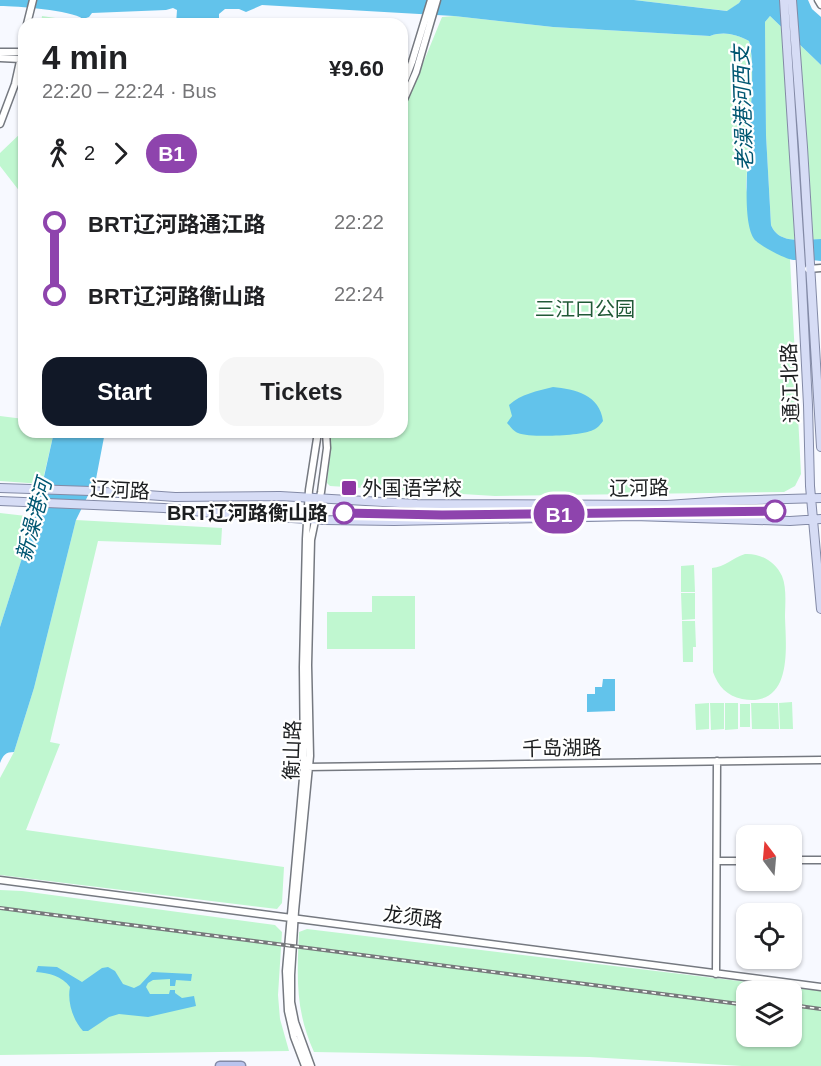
<!DOCTYPE html>
<html lang="en">
<head>
<meta charset="utf-8">
<style>
  :root { --surface:#fff; --page:#f6f6f6; --text:#202124; --muted:#757577; --accent:#111827 }
  body { margin:0; font-family:Helvetica,"Noto Sans SC",sans-serif; background:var(--page); color:var(--text); height:100vh; display:flex; flex-direction:column; font-size:22px; white-space:nowrap }
  * { box-sizing:border-box; margin:0 }
  p { font-size:20px; color:var(--muted) }
  .icon { flex:none; width:33px; height:33px; fill:none; stroke:currentColor; stroke-width:2; stroke-linecap:round; stroke-linejoin:round }
  .map { position:relative; flex:1; overflow:hidden }
  .side { position:absolute; left:18px; top:18px; width:390px; height:420px; display:flex; flex-direction:column; background:var(--surface); border-radius:18px; box-shadow:0 2px 4px #0004 }
  .side>* { flex:none }
  .badge { padding:0 12px; border-radius:20px; font-size:21px; line-height:39px }
  .needle { width:39px; rotate:344deg }
  .buttons { position:absolute; left:736px; top:825px; display:grid; gap:12px }
  .buttons a { display:grid; place-items:center; width:66px; height:66px; border-radius:12px; background:var(--surface); box-shadow:0 2px 4px #0004; font-size:30px }
  .map>.badge { position:absolute; translate:-50% -50%; box-shadow:0 0 0 3px #fff }
  .legs { display:flex; align-items:center; gap:9px; height:66px; padding:0 24px; font-size:20px }
  .legs p { margin-inline-start:auto }
  .overview { display:flex; align-items:center; justify-content:space-between; height:102px; padding:0 24px }
  h1 { font-size:33px; font-weight:700; line-height:45px }
  .button { display:flex; gap:12px; margin-top:auto; padding:12px 24px }
  .button a { flex:1; height:69px; border-radius:18px; background:var(--accent); color:#fff; font-size:24px; font-weight:700; line-height:69px; text-align:center }
  .button a+a { background:var(--page); color:var(--text) }
  ul { padding:0 24px; list-style:none }
  li { display:flex; align-items:center; gap:21px; height:72px; font-size:22px }
  li i { display:grid; place-items:center; width:9px; height:100%; margin:0 8px; background:currentColor }
  li i::after { content:''; width:15px; height:15px; margin:-8px; border:4px solid; border-radius:50%; background:var(--surface) }
  li p { margin-inline-start:auto }
  li:first-child i { background:linear-gradient(#0000 50%,currentColor 0) }
  li:last-child i { background:linear-gradient(currentColor 50%,#0000 0) }
  .map>svg:first-child { display:block }
</style>
</head>
<body>
<div class="map">
<svg width="821" height="1066" viewBox="0 0 821 1066">
  <rect width="100%" height="100%" fill="#f7f9ff"/>
  <path fill="#c0f7d0" fill-rule="evenodd" d="M634,0H741L739,3L728,11Z
    M42,16L96,24L166,23V24H41Z
    M454,16L553,27L710,36C724,31 735,34 749,41L753,70L746,187L756,241L790,259L801,474L795,486L784,492L495,496L330,486L327,483L331,446L330,432H402V111L410,95L442,17Z
    M770,16L821,65V239C803,239 779,245 771,225L766,135L765,22Z
    M24,130V197L0,166V153Z
    M0,416L24,419V432H54L42,484L0,481Z
    M0,513L35,517L0,627Z
    M76,520L222,528L221,545L98,541L50,742L60,744L26,830L284,867L282,903L277,909L0,875V778L14,752L34,688Z
    M745,554C760,553 775,561 782,576C787,588 785,605 785,617C786,649 793,708 742,699C727,696 718,686 713,672L712,568C725,567 732,558 745,554Z
    M694,565L695,592H681V566Z
    M681,593H695V619L682,620Z
    M372,596H415V649H327V612H372Z
    M682,621H695L696,647H693V662H683Z
    M792,702L793,729H780L779,703Z
    M709,703V729L696,730L695,704Z
    M710,703H724V729L711,730Z
    M725,703H738V729L725,730Z
    M751,703H778L779,729H752Z
    M740,704H750V727H740Z
    M0,890L22,891L275,925L282,932L278,995L280,1019L289,1051L0,1055Z
    M307,929L821,991V1066H742L589,1057L314,1052C295,1010 297,977 299,932ZM747,992H792V1036H747Z"/>
  <path fill="#62c3eb" d="M0,0H634L727,11L739,3L741,0H808L812,9L821,17V65L770,16L765,22L766,135L771,225C779,245 803,239 821,239V261C811,259 799,262 789,259C782,257 761,246 756,241C733,220 761,82 749,41C735,34 724,31 710,36L553,27L454,16L262,5L246,12L239,9H225L219,14V24H176L177,10L173,8L166,10L92,13L89,17L83,19C71,10 17,6 0,6Z
    M553,387C575,389 600,395 603,421C600,425 598,428 593,430C581,436 530,438 518,433C513,431 511,427 507,423L512,416L509,405C521,394 537,391 553,387Z
    M54,432H105L96,479L76,520L34,688L14,752C6,752 3,755 0,763V627L35,517Z
    M603,679H615V711L587,712V694H595V687H602Z
    M38,966L57,967L82,982L102,968L108,967L115,971L123,984L134,988L140,985L152,972L192,974L191,981L176,980L175,986H170V979L153,980L148,983L146,987L150,994H169L170,990H175V993L182,998L194,996L196,1006L148,1017L119,1014L109,1017L88,1031H83C73,1020 67,1002 70,987C62,976 49,973 36,972Z"/>
  <g fill="none" stroke-linecap="round" stroke-linejoin="round">
    <defs>
      <path id="minor" d="M818,0L821,5
        M27,24L33,0
        M0,52H22
        M0,58L21,59
        M402,88L412,62L431,0
        M402,104L416,72L437,0
        M0,124L15,84L24,43
        M808,269L821,268
        M306,767L821,760
        M792,860H821
        M717,861H747
        M0,880L821,987
        M716,974L717,761
        M305,1066L294,1037L288,1011L286,971L304,767L303,667L306,539L309,490L318,432
        M311,1066L295,1022L291,1002V975L295,911L310,756L308,665L311,540L321,492L327,448L326,432"/>
      <path id="major" d="M784,0L801,266L808,405L810,486L821,609
        M792,0L803,147L821,447
        M0,488L91,491L175,497L280,496L417,504L667,505L724,501L821,498
        M0,501L164,508L223,514L325,520L394,521L634,516L790,521L821,519"/>
      <path id="highway" d="M220,1066H241"/>
    </defs>
    <use href="#minor" stroke="#757980" stroke-width="9"/>
    <use href="#major" stroke="#838aa6" stroke-width="10"/>
    <use href="#highway" stroke="#838aa6" stroke-width="11"/>
    <use href="#minor" stroke="#fff" stroke-width="6"/>
    <use href="#major" stroke="#d6dcf5" stroke-width="8"/>
    <use href="#highway" stroke="#bac4ee" stroke-width="8"/>
    <defs>
      <path id="rail" d="M0,908L747,1005
        M792,1005L821,1009"/>
    </defs>
    <use href="#rail" stroke="#76787b" stroke-width="4"/>
    <use href="#rail" stroke="#fff" stroke-width="1.5" stroke-dasharray="4.5" stroke-linecap="butt"/>
  </g>
  <g fill="none" stroke-linecap="round" stroke-linejoin="round">
    <defs>
      <path id="line-1" d="M344,513L442,515L775,511"/>
    </defs>
    <use href="#line-1" stroke="#fff" stroke-width="14"/>
    <use href="#line-1" stroke="#8e44ad" stroke-width="9"/>
  </g>
  <rect fill="#8c35a2" stroke="#fff" stroke-width="2" x="341" y="480" width="16" height="16" rx="3"/>
  <g fill="#fff" stroke="#8e44ad" stroke-width="3">
    <circle cx="775" cy="511" r="10"/>
    <circle cx="344" cy="513" r="10"/>
  </g>
  <g text-anchor="middle" stroke-width="4.5" stroke-linejoin="round" paint-order="stroke">
    <g font-size="20" fill="#215937" stroke="#fff">
      <text x="585" y="316">三江口公园</text>
    </g>
    <g font-size="20" fill="#1c1e20" stroke="#fff">
      <text transform="translate(790 383) rotate(-92)" y="7">通江北路</text>
      <text transform="translate(639 488) rotate(-1)" y="7">辽河路</text>
      <text transform="translate(120 490) rotate(3)" y="7">辽河路</text>
      <text transform="translate(562 748) rotate(-1)" y="7">千岛湖路</text>
      <text transform="translate(292 750) rotate(-88)" y="7">衡山路</text>
      <text transform="translate(413 917) rotate(7)" y="7">龙须路</text>
    </g>
    <g font-size="20" fill="#1c1e20" stroke="#fff" text-anchor="start">
      <text x="362" y="495">外国语学校</text>
    </g>
    <g font-size="20" font-weight="bold" fill="#1c1e20" stroke="#fff" text-anchor="end">
      <text x="328" y="520">BRT辽河路衡山路</text>
    </g>
    <g font-size="21" font-style="italic" fill="#005671" stroke="#fff">
      <text transform="translate(743 108) rotate(-92)" y="7">老澡港河西支</text>
      <text transform="translate(34 520) rotate(-75)" y="7">新澡港河</text>
    </g>
  </g>
</svg>
<div class="buttons">
<a><svg class="needle" viewBox="-14 -14 28 28"><path d="M0-13l5 13h-10z" fill="#e53935"/><path d="M0 13l5-13h-10z" fill="#757577"/></svg></a>
<a><svg class="icon" aria-label="locate" viewBox="0 0 24 24"><circle cx="12" cy="12" r="6"/><path d="M12 2v4M12 18v4M2 12h4M18 12h4"/></svg></a>
<a><svg class="icon" aria-label="layers" viewBox="0 0 24 24"><path d="M12 4l9 5-9 5-9-5zM3 14l9 5 9-5"/></svg></a>
</div>
<b class="badge" style="left:559px;top:514px;background:#8e44ad;color:#fff">B1</b>
<section class="side">
<div class="overview"><div><h1>4 min</h1><p>22:20 – 22:24 · Bus</p></div><b>¥9.60</b></div>
<div class="legs"><svg class="icon" aria-label="walk" viewBox="0 0 24 24"><circle cx="13" cy="4" r="2"/><path d="M13 8l-2 6 4 7M11 14l-3 7M7 12l3-4h3l4 4"/></svg>2<svg class="icon" aria-label="forward" viewBox="0 0 24 24"><path d="M9 5l7 7-7 7"/></svg><b class="badge" style="background:#8e44ad;color:#fff">B1</b></div>
<ul>
<li><i style="color:#8e44ad"></i><b>BRT辽河路通江路</b><p>22:22</p></li>
<li><i style="color:#8e44ad"></i><b>BRT辽河路衡山路</b><p>22:24</p></li>
</ul>
<div class="button"><a>Start</a><a>Tickets</a></div>
</section>
</div>
</body>
</html>
